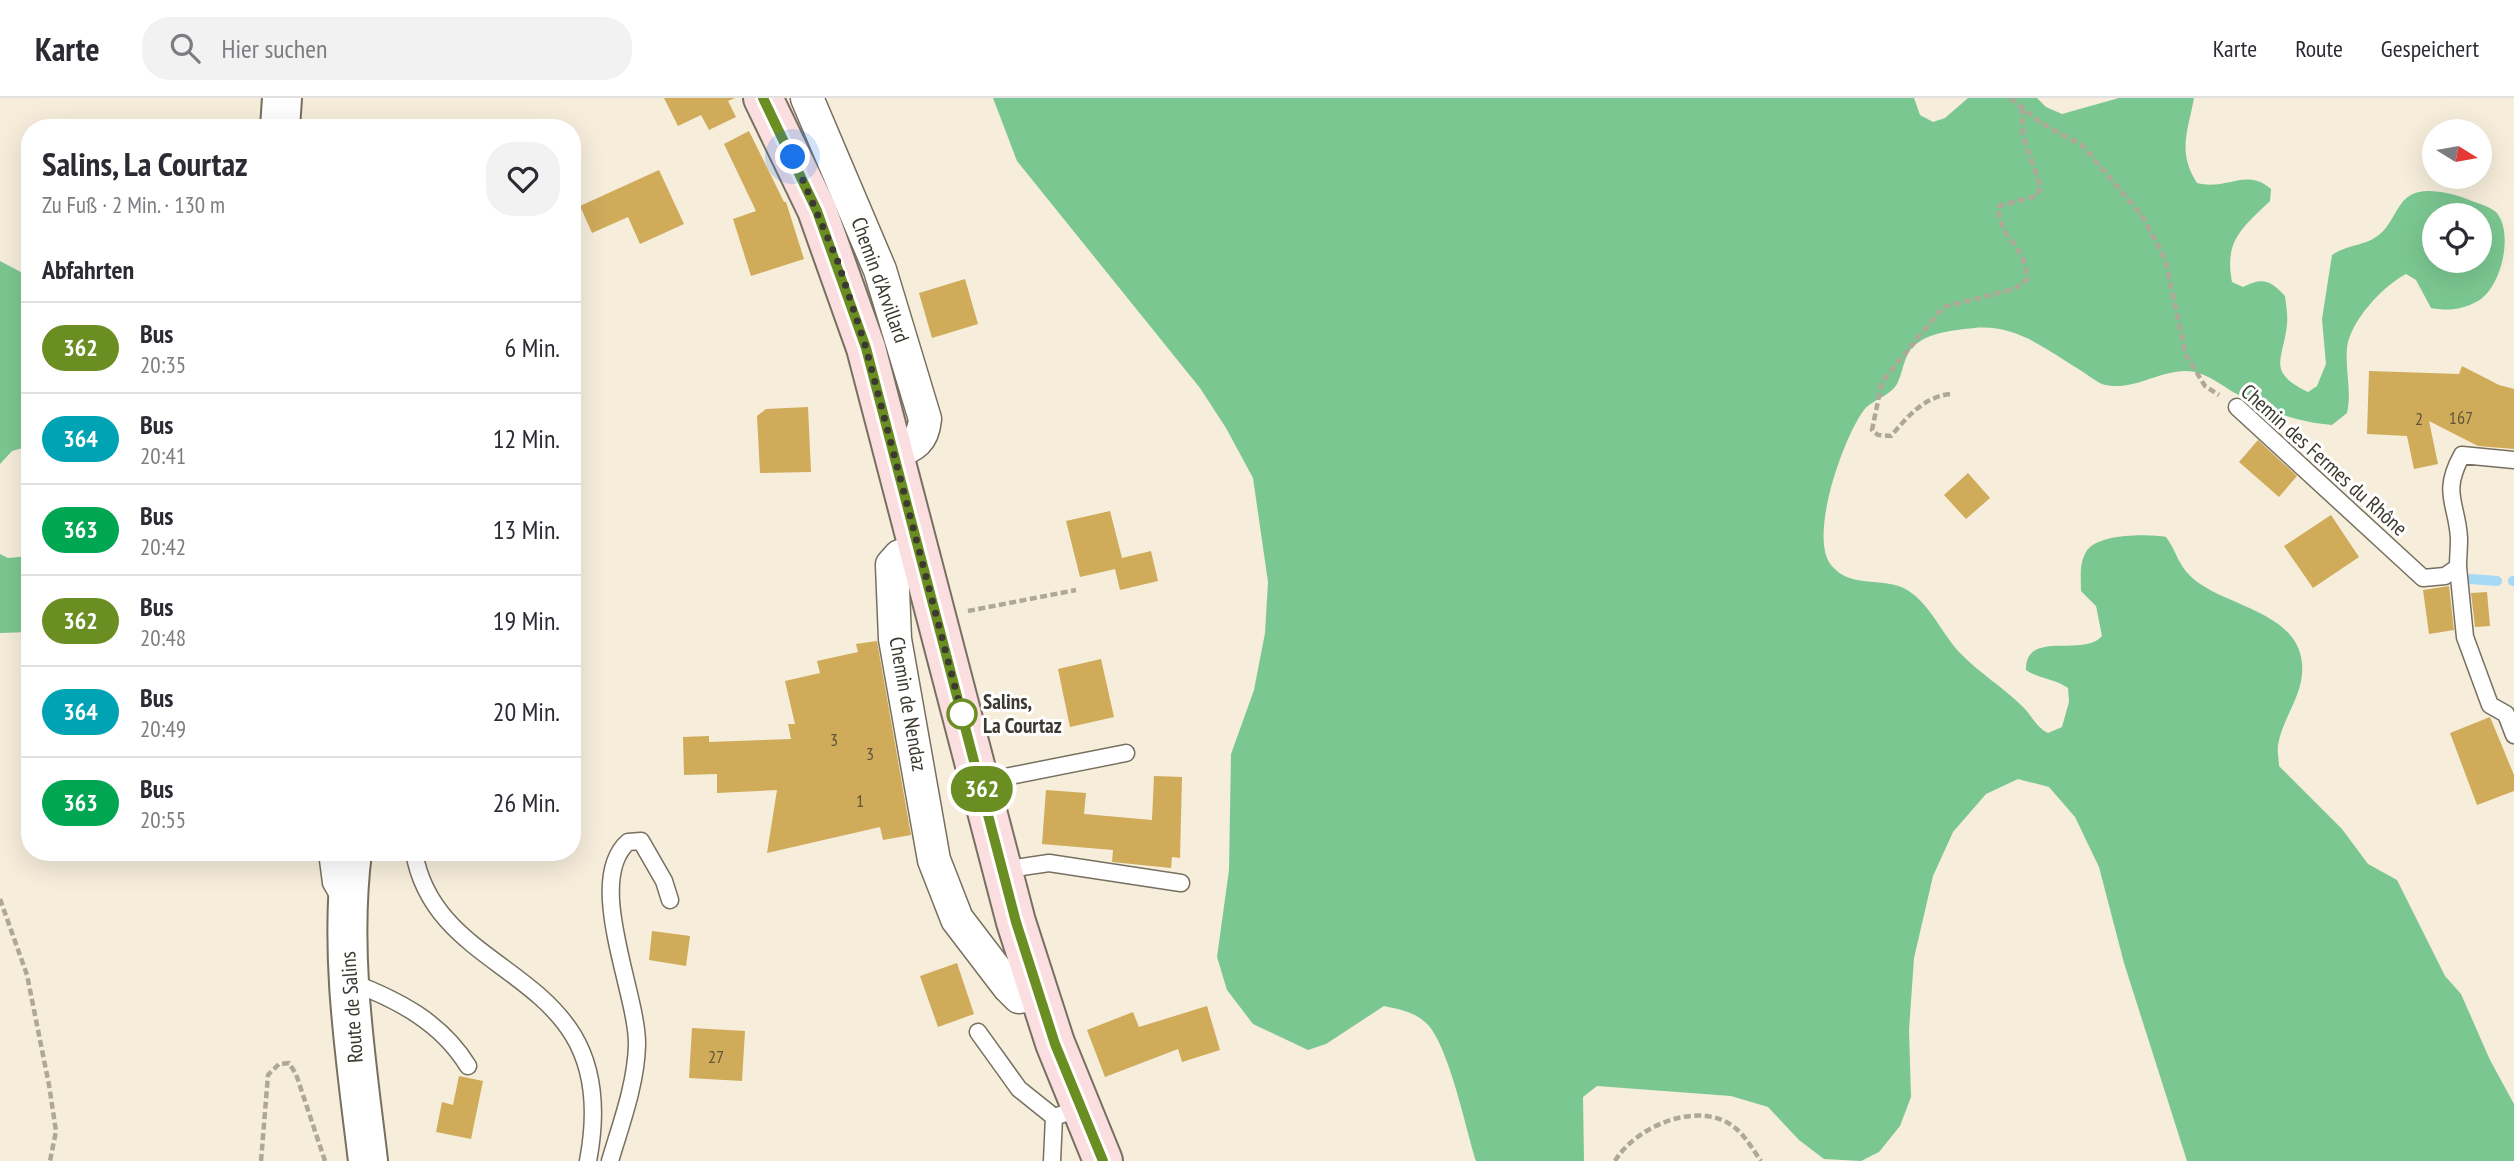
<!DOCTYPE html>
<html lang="de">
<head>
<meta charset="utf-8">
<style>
  :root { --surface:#fff; --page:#f2f2f3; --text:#2b2b33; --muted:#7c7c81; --line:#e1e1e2 }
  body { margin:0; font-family:"PT Sans Narrow",sans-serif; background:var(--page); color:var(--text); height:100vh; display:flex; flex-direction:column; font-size:26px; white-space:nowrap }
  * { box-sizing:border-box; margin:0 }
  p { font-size:23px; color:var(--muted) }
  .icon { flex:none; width:38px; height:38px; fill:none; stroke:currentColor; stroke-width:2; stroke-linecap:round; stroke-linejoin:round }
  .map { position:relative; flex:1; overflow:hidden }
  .details { position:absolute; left:21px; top:21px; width:560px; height:742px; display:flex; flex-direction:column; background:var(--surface); border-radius:28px; box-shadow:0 7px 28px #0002 }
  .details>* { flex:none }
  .badge { padding:0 14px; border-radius:23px; font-size:24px; line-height:46px }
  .needle { width:46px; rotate:101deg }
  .fabs { position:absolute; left:2422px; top:21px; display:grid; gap:14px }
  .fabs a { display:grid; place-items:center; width:70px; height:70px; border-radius:50%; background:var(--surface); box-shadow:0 7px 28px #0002; font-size:35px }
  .you { position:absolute; width:35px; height:35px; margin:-18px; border:5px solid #fff; border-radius:50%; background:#1a73e8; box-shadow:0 0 0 10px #1a73e833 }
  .map>.badge { position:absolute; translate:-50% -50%; box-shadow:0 0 0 4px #fff }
  h2 { padding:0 21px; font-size:26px; line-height:63px }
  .round { display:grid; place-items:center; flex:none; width:74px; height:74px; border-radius:28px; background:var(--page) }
  .summary { display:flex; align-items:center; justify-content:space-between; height:119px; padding:0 21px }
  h1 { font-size:33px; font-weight:600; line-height:52px }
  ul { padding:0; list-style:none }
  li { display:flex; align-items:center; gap:21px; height:91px; padding:0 21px; border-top:2px solid var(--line) }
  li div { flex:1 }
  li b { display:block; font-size:26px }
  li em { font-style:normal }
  li .badge { min-width:77px; font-weight:700; text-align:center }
  header { display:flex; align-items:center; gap:42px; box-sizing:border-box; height:98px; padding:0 35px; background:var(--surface); border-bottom:2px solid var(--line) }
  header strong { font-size:33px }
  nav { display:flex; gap:38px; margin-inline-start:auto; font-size:24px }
  .search { width:490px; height:63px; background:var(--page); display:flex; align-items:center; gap:18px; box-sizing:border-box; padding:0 24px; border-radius:28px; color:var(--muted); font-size:26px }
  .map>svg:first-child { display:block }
</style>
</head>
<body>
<header>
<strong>Karte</strong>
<div class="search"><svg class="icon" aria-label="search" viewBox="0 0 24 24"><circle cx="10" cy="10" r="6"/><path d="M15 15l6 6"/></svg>Hier suchen</div>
<nav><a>Karte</a><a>Route</a><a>Gespeichert</a></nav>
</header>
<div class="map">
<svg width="2514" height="1063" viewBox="0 0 2514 1063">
  <rect width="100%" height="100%" fill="#f6eddb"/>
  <path fill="#7bc791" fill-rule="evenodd" d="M993,0H1914L1920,17L1933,24L1945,20L1968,0H2037L2046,9L2062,16L2119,0H2194C2188,33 2177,54 2197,85C2227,93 2246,69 2271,91L2270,103C2242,130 2224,143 2232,184L2243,189C2263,179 2270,182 2285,198C2286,207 2288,217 2287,226C2283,264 2266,273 2308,294L2317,288L2326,266L2322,221L2332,157C2349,145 2369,149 2384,132C2396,119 2399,98 2419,94C2433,91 2454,96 2467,101C2476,105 2489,108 2496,114C2514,134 2502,189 2478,203C2462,212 2448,213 2431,210L2416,182L2406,176C2383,188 2350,223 2347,250C2345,273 2352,293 2347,315L2332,327C2293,324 2268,312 2233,294C2222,287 2208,277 2195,274C2165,267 2133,296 2102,286C2095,283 2087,276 2080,272C2046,251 2016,226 1974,230C1955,232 1929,234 1914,248C1904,256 1903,275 1897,286C1889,299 1873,301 1864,312C1844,338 1808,438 1831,467C1853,494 1888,475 1913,496C1931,510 1943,536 1959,554C1979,575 2003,589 2023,609C2033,619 2035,628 2048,635L2062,629L2069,604L2068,590C2054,580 2039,581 2026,572C2025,531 2083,560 2102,538L2096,508L2081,493C2081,479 2079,466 2086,454C2097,435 2148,436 2166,439C2179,457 2176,466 2196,483C2230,509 2297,515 2302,565C2305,596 2283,618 2278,647C2277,653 2279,662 2279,668L2342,731L2368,766L2397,782L2445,878L2461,896L2490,962L2514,1006V1063H2187L2124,865L2099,769L2075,719L2049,689L2018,681L1986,696L1953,734L1933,778L1914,860L1909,932L1911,999L1900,1028L1879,1054L1861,1063L1824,1061L1799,1042L1768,1009L1731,998L1597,988L1583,999L1584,1063H1476C1466,1032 1448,943 1425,924C1414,914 1398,911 1384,908L1326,946L1308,952L1253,926L1227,892L1217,859L1229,772L1231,656L1254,592L1265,535L1268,484L1253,380L1226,330L1200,290L1017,63ZM2480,117V163H2434V117Z
    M0,163L30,179V348L12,353L0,366Z
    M0,456L8,460L30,458V534L0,535Z"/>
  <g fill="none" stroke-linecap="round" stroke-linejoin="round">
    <path stroke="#a5d9f4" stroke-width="10" d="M2471,481L2497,483
      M2513,483H2514"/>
  </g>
  <path fill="#cfab5a" d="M664,0H735L728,3L736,19L709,32L701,17L678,28Z
    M749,33L784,104H786L804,161L751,178L733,121L756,113L724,46Z
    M659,72L684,126L640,146L628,119L592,135L580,108Z
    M965,181L978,226L932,240L919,195Z
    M2462,268L2499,287L2514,291V351L2478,348L2429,323L2438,366L2414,371L2407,338L2367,336L2369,273L2459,276Z
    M808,309L811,374L760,375L757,318L766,311Z
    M2258,342L2297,378L2279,399L2239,364Z
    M1968,375L1990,400L1966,421L1944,397Z
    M1110,413L1122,460L1151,453L1158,483L1120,492L1115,471L1080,479L1066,423Z
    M2331,417L2359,459L2313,490L2284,448Z
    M2449,488L2454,532L2429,536L2423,492Z
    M2487,494L2490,528L2475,529L2471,495Z
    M877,543L911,737L883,742L880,729L767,755L777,692L717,695V676L684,677L683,639L709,638V644L791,641L788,626H795L785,583L820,575L817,563L858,554L856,546Z
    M1101,561L1114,619L1070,629L1058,571Z
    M2490,619L2514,677V693L2477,707L2450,635Z
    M1154,678L1182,679L1180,760L1172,759L1171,770L1112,764L1113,752L1042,746L1046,692L1086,695L1084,716L1152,722Z
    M652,833L690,838L686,868L649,862Z
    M957,865L974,916L938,929L920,878Z
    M1207,908L1220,952L1182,964L1178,951L1105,979L1087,932L1133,914L1139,929Z
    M692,930L745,933L742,983L689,980Z
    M459,978L483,983L471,1041L436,1034L442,1004L453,1007Z"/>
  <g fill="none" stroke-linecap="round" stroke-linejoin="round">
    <defs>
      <path id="service" d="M2237,309L2423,480L2445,478L2458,469C2458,460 2459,450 2459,440C2457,405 2441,395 2462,357L2514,362
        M2458,469L2465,539L2490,607L2506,616L2514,637
        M980,684L1126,655
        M327,754L331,785L339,799
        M414,754C437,890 626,865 588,1063
        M1002,772L1049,765L1181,785
        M351,884C398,902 441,924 468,968
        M978,934L1019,991L1054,1019L1081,1010
        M610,1063C621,1026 636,986 637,947C638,896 584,783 628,744L641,743L664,783L670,802
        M1052,1063L1054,1019"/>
      <path id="minor" d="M807,0L880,172L925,321C923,342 914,348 895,354
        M919,452L900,458L892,467L895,541L934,762L957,821L1009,889L1019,899L1038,896"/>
      <path id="tertiary" d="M280,30L282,0
        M352,754C339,857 356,961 368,1063"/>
      <path id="secondary" d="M763,0L817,112L866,250L1016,824L1055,945L1103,1063"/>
    </defs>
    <use href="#service" stroke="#777060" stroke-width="19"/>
    <use href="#minor" stroke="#777060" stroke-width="35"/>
    <use href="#tertiary" stroke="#777060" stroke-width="42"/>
    <use href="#secondary" stroke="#777060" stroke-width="42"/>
    <path stroke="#aea899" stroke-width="4.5" stroke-dasharray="7 3.5" stroke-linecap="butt" d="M2010,0L2041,25L2082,47L2143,119L2165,161L2186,257L2205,288L2219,297
      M1950,296C1924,299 1908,318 1891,338L1878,337L1872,332L1882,284L1943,209L2014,191L2027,182C2028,148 1997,140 1999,108L2036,98L2041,90L2023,38L2022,11
      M968,513L1076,492
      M0,801L27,877L49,987L56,1033L50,1063
      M261,1063L268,977L279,966L289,965L296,976L325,1063
      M1615,1063C1635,1029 1698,1001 1734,1029C1745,1037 1753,1052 1761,1063"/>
    <use href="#service" stroke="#fff" stroke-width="16"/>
    <use href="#minor" stroke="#fff" stroke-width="32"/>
    <use href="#tertiary" stroke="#fff" stroke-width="38"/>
    <use href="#secondary" stroke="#fbdfe0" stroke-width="38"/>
  </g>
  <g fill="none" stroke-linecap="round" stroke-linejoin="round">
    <defs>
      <path id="line" d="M763,0L817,113L866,250L1016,824L1055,946L1103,1063"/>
    </defs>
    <use href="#line" stroke="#fff" stroke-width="16"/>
    <use href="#line" stroke="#6b8e23" stroke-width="10"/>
    <path stroke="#3c3931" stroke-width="7" stroke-dasharray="0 12.6" d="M793,59L838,164L866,250L962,616"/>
  </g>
  <circle fill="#fff" stroke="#6b8e23" stroke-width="3.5" cx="962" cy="616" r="14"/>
  <g text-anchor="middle" stroke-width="6" stroke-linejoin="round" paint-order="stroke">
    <g font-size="18" fill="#61563b">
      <text x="2461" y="326">167</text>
      <text x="2419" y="327">2</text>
      <text x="834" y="648">3</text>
      <text x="870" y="662">3</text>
      <text x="860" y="709">1</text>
      <text x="716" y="965">27</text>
    </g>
    <g font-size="21" fill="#3c3931" stroke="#fff">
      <text transform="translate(880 182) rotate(70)" y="7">Chemin d'Arvillard</text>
      <text transform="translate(2324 362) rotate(42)" y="7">Chemin des Fermes du Rhône</text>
      <text transform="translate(908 606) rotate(80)" y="7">Chemin de Nendaz</text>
      <text transform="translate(352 909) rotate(-94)" y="7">Route de Salins</text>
    </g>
    <g font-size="21" font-weight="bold" fill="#3c3931" stroke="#fff" text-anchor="start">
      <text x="983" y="611">Salins,<tspan x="983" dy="24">La Courtaz</tspan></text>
    </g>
  </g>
</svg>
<div class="fabs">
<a><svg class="needle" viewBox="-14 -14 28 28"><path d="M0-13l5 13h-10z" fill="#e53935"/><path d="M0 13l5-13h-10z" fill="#7c7c81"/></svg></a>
<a><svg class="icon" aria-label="locate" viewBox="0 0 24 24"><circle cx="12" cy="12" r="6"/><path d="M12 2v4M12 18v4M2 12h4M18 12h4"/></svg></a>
</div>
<div class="you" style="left:793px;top:59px"></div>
<b class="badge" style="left:982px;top:691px;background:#6b8e23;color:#fff">362</b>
<section class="details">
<div class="summary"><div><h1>Salins, La Courtaz</h1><p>Zu Fuß · 2 Min. · 130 m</p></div><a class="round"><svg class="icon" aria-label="heart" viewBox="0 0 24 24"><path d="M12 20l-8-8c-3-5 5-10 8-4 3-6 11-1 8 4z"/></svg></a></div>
<h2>Abfahrten</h2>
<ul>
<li><span class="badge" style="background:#6b8e23;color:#fff">362</span><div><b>Bus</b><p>20:35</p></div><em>6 Min.</em></li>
<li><span class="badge" style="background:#00a3b4;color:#fff">364</span><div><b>Bus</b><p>20:41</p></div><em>12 Min.</em></li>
<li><span class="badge" style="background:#00a651;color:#fff">363</span><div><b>Bus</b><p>20:42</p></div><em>13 Min.</em></li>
<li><span class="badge" style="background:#6b8e23;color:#fff">362</span><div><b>Bus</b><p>20:48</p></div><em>19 Min.</em></li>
<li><span class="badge" style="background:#00a3b4;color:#fff">364</span><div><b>Bus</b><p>20:49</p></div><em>20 Min.</em></li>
<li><span class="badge" style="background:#00a651;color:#fff">363</span><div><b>Bus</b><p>20:55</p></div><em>26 Min.</em></li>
</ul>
</section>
</div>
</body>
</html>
